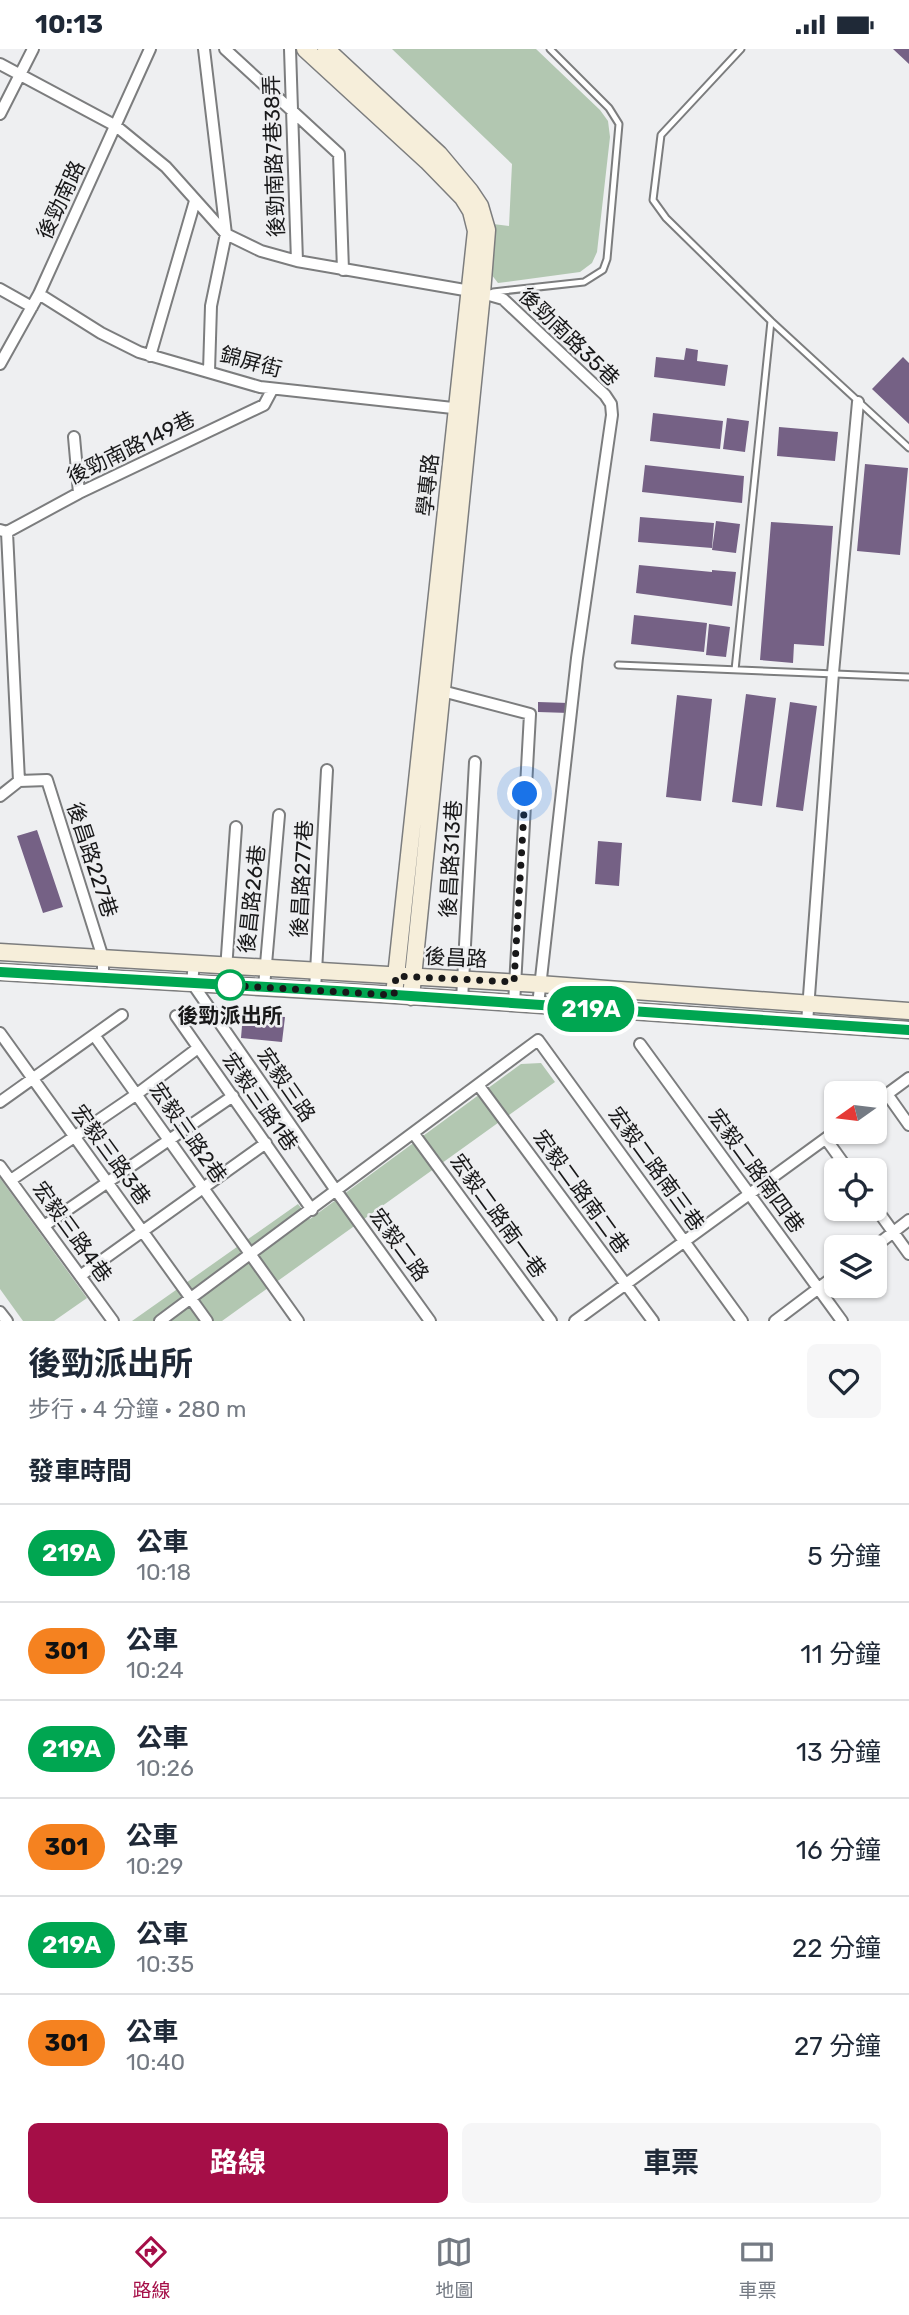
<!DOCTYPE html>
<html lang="zh-TW">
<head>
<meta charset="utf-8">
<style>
  :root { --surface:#fff; --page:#f6f6f7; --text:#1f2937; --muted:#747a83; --line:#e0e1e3; --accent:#a50e47 }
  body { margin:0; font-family:Rubik,"Noto Sans TC",sans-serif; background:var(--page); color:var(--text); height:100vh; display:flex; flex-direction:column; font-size:26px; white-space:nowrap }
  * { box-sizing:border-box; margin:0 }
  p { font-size:23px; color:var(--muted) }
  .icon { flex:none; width:38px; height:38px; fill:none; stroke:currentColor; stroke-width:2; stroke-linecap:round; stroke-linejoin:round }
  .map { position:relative; height:1272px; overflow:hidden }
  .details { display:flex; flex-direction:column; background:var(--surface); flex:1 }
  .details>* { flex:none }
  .badge { padding:0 14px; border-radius:23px; font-size:24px; line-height:46px }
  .needle { width:46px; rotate:256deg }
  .fabs { position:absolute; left:824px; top:1032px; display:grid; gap:14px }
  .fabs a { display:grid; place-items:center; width:63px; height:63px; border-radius:10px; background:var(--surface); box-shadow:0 2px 5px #0004; font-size:35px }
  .you { position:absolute; width:35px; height:35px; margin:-18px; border:5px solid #fff; border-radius:50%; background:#1a73e8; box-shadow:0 0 0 10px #1a73e833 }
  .map>.badge { position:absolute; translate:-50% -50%; box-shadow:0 0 0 4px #fff }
  h2 { padding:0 28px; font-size:26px; line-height:63px }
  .round { display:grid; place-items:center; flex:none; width:74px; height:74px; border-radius:10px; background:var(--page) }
  .summary { display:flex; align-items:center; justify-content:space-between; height:119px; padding:0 28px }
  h1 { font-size:33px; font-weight:700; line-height:52px }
  .cta { display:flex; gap:14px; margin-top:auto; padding:14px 28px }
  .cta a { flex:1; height:80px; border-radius:10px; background:var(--accent); color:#fff; font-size:28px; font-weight:700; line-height:80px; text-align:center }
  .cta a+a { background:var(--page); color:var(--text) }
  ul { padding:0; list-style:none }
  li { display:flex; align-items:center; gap:21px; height:98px; padding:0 28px; border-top:2px solid var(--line) }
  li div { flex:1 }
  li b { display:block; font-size:26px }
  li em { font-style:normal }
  li .badge { min-width:77px; font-weight:700; text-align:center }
  .status { display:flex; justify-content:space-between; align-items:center; height:49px; padding:0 35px; background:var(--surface); direction:ltr }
  .status svg { height:19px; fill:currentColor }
  .menu { display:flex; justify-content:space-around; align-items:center; height:98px; border-top:2px solid var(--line); background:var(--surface); font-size:19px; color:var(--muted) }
  .menu a { display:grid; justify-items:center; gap:4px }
  .menu .on { color:var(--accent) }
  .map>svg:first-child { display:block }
</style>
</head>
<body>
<div class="status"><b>10:13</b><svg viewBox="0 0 49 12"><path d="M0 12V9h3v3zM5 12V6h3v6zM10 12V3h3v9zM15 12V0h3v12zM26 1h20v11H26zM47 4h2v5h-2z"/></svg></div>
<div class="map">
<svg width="909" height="1272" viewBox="0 0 909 1272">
  <rect width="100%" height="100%" fill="#eeeff1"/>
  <path fill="#b2c7b1" d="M392,0H536L600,61L608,72L610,88L597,203L592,214L580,223L498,234L491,225L493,175L509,177L512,115Z
    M541,1014L555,1033L222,1272H132L298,1155L310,1170L521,1015Z
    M0,1129L87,1249L54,1272H23L0,1240Z"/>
  <path fill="#756185" d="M893,0H909V15Z
    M686,299L698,301L697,312L728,316L725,337L654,328L656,308L684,311Z
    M903,308L909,314V375L872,340Z
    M653,364L723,372L720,400L650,392Z
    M727,369L749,372L745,403L723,400Z
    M779,378L838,383L835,412L777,407Z
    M865,415L908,419L900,506L857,502Z
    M645,416L744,427L742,454L642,443Z
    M640,468L714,474L712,499L638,493Z
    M716,472L740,475L736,504L712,501Z
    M771,473L833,477L824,597L794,595L793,614L760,611Z
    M639,516L712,523V521L736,523L732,557L636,544Z
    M634,566L707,574L704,603L631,595Z
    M709,575L730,578L726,608L706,606Z
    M746,645L776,649L762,757L732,753Z
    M677,646L712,650L701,752L666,748Z
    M538,653L569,654V664L538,663Z
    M790,653L817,657L803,762L776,758Z
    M37,781L63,858L43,864L17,787Z
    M598,792L622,794L619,837L595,835Z
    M243,965L285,968L282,993L241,989Z"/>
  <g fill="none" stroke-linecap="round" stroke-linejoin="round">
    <defs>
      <path id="lane" d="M741,0L661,86L653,151L666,169L771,272L909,399
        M493,243L584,233L603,221L607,210L619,75L609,59L550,0
        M618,616L909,628
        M735,621L771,272"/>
      <path id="street" d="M204,0L226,185L211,257L209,322
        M225,0L339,105L343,221
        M290,0L297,212
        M0,15L116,77L166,118L226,185L261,202L297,212L482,244L503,250L605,346L611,355L612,366L577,609L538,956
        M0,65L33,0
        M0,240L32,258
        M39,245L101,284L139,303L260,338L462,360
        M150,307L195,152
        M0,315L39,245L150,0
        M74,388L79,444
        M0,481L7,483L79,444L264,356L272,341
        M442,642L530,665L514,955
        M19,732L47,731L103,909V929
        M0,747L19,732L7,483
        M194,914L192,934L337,1143L430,1272
        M225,935L236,778
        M264,938L279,766
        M315,941L327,721
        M462,951L475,713
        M176,967L312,1161
        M807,974L833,624L858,353
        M0,984L207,1272
        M94,986L298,1272
        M640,995L842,1272
        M479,1037L653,1272
        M887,1045L909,1076
        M0,1053L122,966
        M875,1054L909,1029
        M414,1085L551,1272
        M826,1090L849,1122
        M0,1117L113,1272
        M11,1131L137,1045L198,999
        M875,1158L909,1205
        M44,1177L233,1047
        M873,1199L909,1171
        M80,1227L266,1094
        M0,1263L7,1272
        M160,1272L538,991L742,1272
        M575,1272L836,1082
        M775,1272L836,1226"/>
      <path id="secondary" d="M305,0L427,112L463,149L471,162L476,182L394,946
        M326,0L439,105L470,142L480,157L487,181L482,244L411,948
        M0,903L539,935L909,962
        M0,923L380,945L909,981"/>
    </defs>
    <use href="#lane" stroke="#7c7d7e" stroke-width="9"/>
    <use href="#street" stroke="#7c7d7e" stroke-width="14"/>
    <use href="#secondary" stroke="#7c7d7e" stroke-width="19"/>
    <use href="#lane" stroke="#fff" stroke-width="5"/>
    <use href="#street" stroke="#fff" stroke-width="10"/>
    <use href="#secondary" stroke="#f6eeda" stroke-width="16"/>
  </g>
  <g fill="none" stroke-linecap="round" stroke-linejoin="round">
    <defs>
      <path id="line" d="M0,923L337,942L909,981"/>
    </defs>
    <use href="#line" stroke="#fff" stroke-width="16"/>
    <use href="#line" stroke="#00a651" stroke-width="10"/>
    <path stroke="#181819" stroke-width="7" stroke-dasharray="0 12.6" d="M230,936H225L394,946L396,927L514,933L525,745"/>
  </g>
  <circle fill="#fff" stroke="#00a651" stroke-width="3.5" cx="230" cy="936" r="14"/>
  <g text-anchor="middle" stroke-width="5" stroke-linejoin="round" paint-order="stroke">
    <g font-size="21" fill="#181819" stroke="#eeeff1">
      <text transform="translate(274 107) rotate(-92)" y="7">後勁南路7巷38弄</text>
      <text transform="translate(61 151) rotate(-65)" y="7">後勁南路</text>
      <text transform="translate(569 288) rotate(44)" y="7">後勁南路35巷</text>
      <text transform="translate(251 313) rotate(15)" y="7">錦屏街</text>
      <text transform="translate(131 399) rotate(-26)" y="7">後勁南路149巷</text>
      <text transform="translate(428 436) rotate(-84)" y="7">學專路</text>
      <text transform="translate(451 810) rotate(-87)" y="7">後昌路313巷</text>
      <text transform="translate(92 811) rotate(72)" y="7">後昌路227巷</text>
      <text transform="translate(302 830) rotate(-87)" y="7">後昌路277巷</text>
      <text transform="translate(252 850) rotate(-84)" y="7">後昌路26巷</text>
      <text transform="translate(456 909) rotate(3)" y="7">後昌路</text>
      <text transform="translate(286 1036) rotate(55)" y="7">宏毅三路</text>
      <text transform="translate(260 1053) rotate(55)" y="7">宏毅三路1巷</text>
      <text transform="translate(188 1084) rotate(55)" y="7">宏毅三路2巷</text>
      <text transform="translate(111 1106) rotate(54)" y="7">宏毅三路3巷</text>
      <text transform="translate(656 1120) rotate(54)" y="7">宏毅二路南三巷</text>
      <text transform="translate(756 1122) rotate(54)" y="7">宏毅二路南四巷</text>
      <text transform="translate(581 1143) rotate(54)" y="7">宏毅二路南二巷</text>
      <text transform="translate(498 1167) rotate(54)" y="7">宏毅二路南一巷</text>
      <text transform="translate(72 1183) rotate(54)" y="7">宏毅三路4巷</text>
      <text transform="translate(399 1196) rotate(54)" y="7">宏毅二路</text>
    </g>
    <g font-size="21" font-weight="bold" fill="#181819" stroke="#eeeff1">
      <text x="230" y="974">後勁派出所</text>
    </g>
  </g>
</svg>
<div class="fabs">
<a><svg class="needle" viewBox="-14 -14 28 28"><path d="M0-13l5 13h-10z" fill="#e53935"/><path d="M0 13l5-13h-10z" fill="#747a83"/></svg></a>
<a><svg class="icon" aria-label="locate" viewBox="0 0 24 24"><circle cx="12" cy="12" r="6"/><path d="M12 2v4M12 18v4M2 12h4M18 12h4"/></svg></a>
<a><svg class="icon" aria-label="layers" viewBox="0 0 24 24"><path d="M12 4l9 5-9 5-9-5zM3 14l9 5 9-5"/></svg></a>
</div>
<div class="you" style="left:525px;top:745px"></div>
<b class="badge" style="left:591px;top:960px;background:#00a651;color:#fff">219A</b>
</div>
<section class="details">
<div class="summary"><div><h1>後勁派出所</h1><p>步行 · 4 分鐘 · 280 m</p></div><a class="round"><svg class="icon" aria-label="heart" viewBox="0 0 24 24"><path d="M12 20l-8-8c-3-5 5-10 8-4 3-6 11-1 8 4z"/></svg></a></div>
<h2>發車時間</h2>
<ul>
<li><span class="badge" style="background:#00a651;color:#fff">219A</span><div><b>公車</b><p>10:18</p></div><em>5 分鐘</em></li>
<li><span class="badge" style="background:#f58220;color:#111">301</span><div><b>公車</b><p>10:24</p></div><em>11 分鐘</em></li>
<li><span class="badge" style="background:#00a651;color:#fff">219A</span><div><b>公車</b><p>10:26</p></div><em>13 分鐘</em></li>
<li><span class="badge" style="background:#f58220;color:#111">301</span><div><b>公車</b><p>10:29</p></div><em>16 分鐘</em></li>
<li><span class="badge" style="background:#00a651;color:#fff">219A</span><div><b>公車</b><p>10:35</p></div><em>22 分鐘</em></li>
<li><span class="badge" style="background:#f58220;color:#111">301</span><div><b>公車</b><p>10:40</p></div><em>27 分鐘</em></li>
</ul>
<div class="cta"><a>路線</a><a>車票</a></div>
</section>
<nav class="menu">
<a class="on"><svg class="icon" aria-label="directions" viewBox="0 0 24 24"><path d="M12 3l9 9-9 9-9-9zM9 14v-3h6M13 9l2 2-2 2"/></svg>路線</a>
<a><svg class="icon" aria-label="map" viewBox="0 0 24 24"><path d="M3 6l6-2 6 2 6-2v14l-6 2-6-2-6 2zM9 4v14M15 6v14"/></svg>地圖</a>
<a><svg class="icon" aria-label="tickets" viewBox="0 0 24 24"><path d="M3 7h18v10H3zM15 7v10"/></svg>車票</a>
</nav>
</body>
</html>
